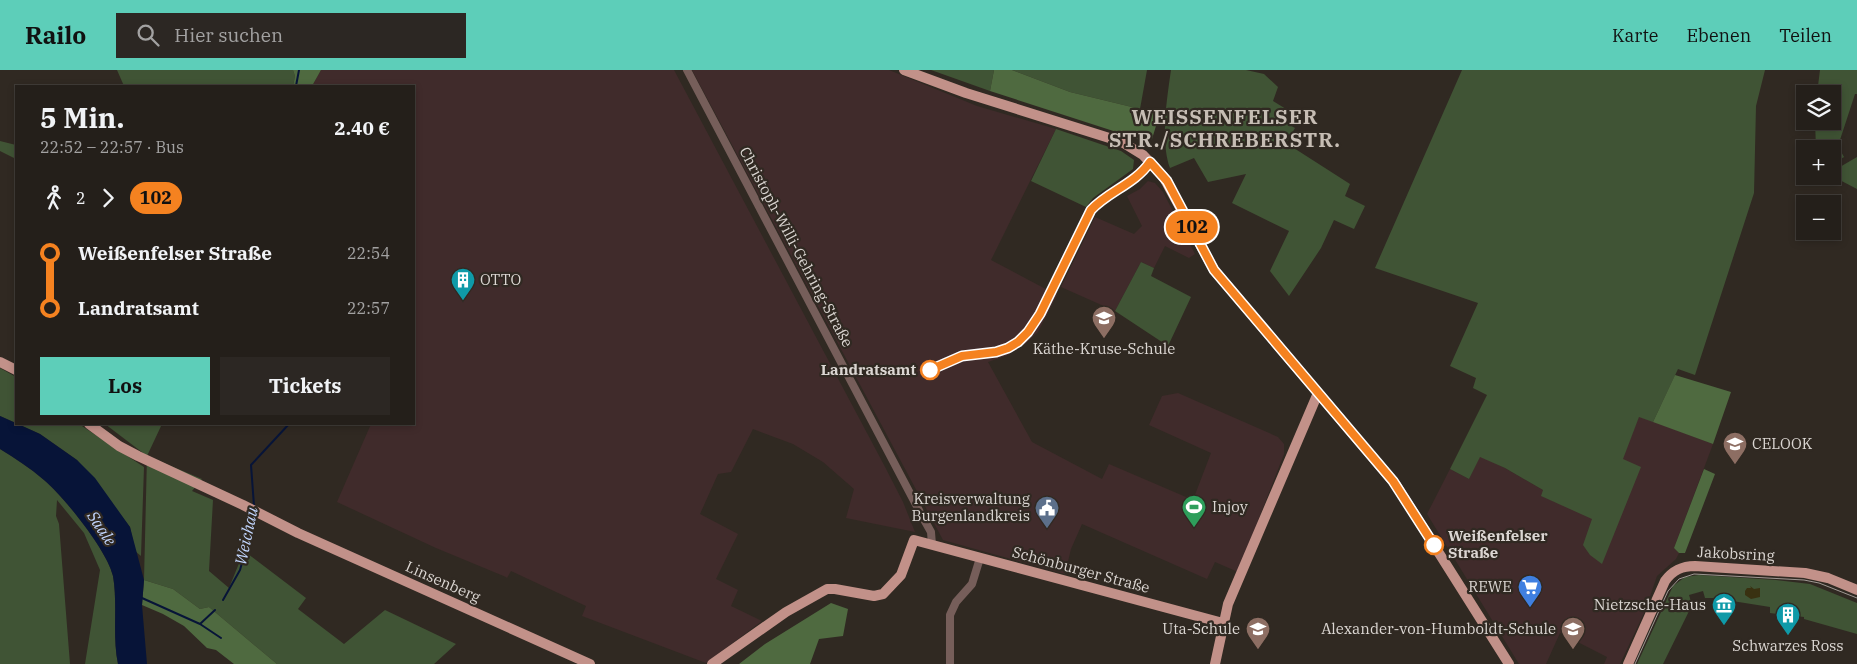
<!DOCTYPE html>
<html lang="de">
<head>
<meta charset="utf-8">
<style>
  :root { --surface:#241f1a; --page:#2c2723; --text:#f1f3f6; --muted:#a3a2a2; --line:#413d39; --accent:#5dceb9 }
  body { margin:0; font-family:"IBM Plex Serif",serif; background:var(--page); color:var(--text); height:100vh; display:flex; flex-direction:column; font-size:19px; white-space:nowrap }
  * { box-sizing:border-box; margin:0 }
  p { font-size:16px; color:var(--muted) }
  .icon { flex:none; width:28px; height:28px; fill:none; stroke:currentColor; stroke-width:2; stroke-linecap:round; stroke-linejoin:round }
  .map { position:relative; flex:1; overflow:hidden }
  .panel { position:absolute; left:15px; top:15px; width:400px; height:340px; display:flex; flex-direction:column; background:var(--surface); border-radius:0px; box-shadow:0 2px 8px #0003,0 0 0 1px var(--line) }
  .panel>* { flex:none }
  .badge { padding:0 10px; border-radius:16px; font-size:18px; line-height:32px }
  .buttons { position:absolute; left:1796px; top:15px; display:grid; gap:10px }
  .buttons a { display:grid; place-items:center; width:45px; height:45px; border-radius:0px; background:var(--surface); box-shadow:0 2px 8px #0003,0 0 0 1px var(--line); font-size:25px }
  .map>.badge { position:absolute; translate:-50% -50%; box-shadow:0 0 0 2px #fff }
  .legs { display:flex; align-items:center; gap:8px; height:55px; padding:0 25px; font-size:16px }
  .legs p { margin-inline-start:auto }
  .head { display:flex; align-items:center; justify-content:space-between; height:85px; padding:0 25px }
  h1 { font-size:28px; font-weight:700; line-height:38px }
  .button { display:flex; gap:10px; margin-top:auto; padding:10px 25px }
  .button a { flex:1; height:58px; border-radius:0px; background:var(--accent); color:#111; font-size:20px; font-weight:700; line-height:58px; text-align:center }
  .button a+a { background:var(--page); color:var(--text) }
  ul { padding:0 25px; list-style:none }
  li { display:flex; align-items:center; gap:18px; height:55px; font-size:19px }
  li i { display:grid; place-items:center; width:8px; height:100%; margin:0 6px; background:currentColor }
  li i::after { content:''; width:12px; height:12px; margin:-6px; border:4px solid; border-radius:50%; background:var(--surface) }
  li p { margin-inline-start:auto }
  li:first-child i { background:linear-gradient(#0000 50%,currentColor 0) }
  li:last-child i { background:linear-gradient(currentColor 50%,#0000 0) }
  header { display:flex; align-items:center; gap:30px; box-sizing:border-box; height:70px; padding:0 25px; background:var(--accent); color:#111 }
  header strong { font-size:24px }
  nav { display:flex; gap:28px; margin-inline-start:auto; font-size:18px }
  .search { width:350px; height:45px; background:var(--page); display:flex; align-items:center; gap:12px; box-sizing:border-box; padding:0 18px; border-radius:0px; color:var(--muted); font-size:19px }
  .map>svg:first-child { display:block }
</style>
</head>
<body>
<header>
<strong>Railo</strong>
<div class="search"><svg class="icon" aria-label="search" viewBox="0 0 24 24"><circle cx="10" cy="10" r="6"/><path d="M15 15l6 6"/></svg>Hier suchen</div>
<nav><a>Karte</a><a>Ebenen</a><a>Teilen</a></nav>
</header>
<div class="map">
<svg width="1857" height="594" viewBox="0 0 1857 594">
  <rect width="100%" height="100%" fill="#302922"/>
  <path fill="#402b2b" d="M321,0H674L884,395L903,432L915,462L846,448L854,419L823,392L793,374L753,359L731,402L718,404L700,444L738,464L716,509L738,520L731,536L762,551L706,593L582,546L586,536L511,501L507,508L506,507L436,478L337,432L371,354H414V16H312Z
    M692,0H889L977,36L1056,59L991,190L1057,225L1038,262L1025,274L1008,285L988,292L1032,372L1102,409L1109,394L1193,430L1211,383L1149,355L1162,326L1178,323L1278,367L1284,374V384L1238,502L1215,492L1207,509L1082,454L1071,479L1065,504L943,470Z
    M1148,111L1155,113L1163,122L1195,184L1189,188L1165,176L1154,198L1141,192L1115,241L1061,217L1095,147L1134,164L1142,156L1127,126L1140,119Z
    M1639,346L1713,374L1674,478L1679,483L1676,489L1657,506L1645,541L1620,594H1604L1607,587L1560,563L1546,594H1519L1427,444L1450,399L1469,409L1480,386L1505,398L1543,420L1542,426L1555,432L1622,390Z"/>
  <path fill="#405435" d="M117,0H293L295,6L293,16H124Z
    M931,0H994L990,21Z
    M1012,0H1147L1140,39L1070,22Z
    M1171,0H1246L1264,4L1278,17L1273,31L1286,39L1281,50L1295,58L1286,73L1350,114L1345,126L1365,136L1354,159L1334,150L1321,178L1289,226L1270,201L1289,161L1232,133L1246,104L1208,112L1194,88L1170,98C1160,71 1167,28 1171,0Z
    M1462,0H1765L1756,36L1754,123L1695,305L1678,299L1653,352L1639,347L1623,389L1641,397L1602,494L1590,485L1583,475L1592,449L1541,426L1543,420L1505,398L1480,387L1469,409L1450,399L1487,325L1473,318L1476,308L1450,296L1478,233L1375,198Z
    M1820,0H1857V24H1855L1838,76L1844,87L1833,94L1832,79H1816L1815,51H1832V24H1817Z
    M1056,59L1121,81L1134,90L1133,99L1093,128L1086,137L1031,111Z
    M0,71L16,75V89L0,81Z
    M1857,87V119L1832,106L1833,101Z
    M1141,192L1154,198L1151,206L1191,227L1168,276L1115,241Z
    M0,298L16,307V353L0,346Z
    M18,354H79L144,397L141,486L135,481L130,457L77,390L40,364Z
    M105,354H162L147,386L202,409L192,421L213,430L209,501L229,518L244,481L306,528L298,539L344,574L385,540L456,574L434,594H277L209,537L200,539L173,519L144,510L147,386Z
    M0,379C15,388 30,398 44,410C64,427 107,480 113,506C118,535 112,565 118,594H85L100,500L84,463L57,430L56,446L59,454L70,594H0Z
    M1699,505L1776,510L1810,514L1857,533V564L1804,549V547L1770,543V537L1726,530L1725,528H1705L1703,521L1689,525L1692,535L1663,594H1637L1673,516L1685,507Z"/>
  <path fill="#4f6a40" d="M293,0H321L312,16H293L295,6Z
    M994,0H1012L1070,22L1140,39L1158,41L1159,46L1152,69L1144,72L1135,68L990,21Z
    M1675,305L1731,322L1713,374L1653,352Z
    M1704,399L1715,404L1685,483H1679L1674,478Z
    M144,510L173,519L200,539L209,537L277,594H234L216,580L207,578L184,556L163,544L142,535Z
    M831,533L848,539L843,566L819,569L810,594H739L765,574Z"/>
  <path fill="#393111" d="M1750,516L1754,519L1760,518V527L1751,529L1745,525V521L1747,518H1751Z"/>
  <path fill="#071438" d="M0,346L40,364L77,390L95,408L130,457L144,510L142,535L147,594H118C112,565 118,535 113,506C107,480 64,427 44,410C30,398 15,388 0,379Z"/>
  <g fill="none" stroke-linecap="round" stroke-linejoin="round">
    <path stroke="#071438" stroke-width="2" d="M296,16L299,0
      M254,436L251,395L289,354
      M142,528L200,554L221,568
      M223,530L240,500L249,468L253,443
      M200,554L215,540"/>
    <path stroke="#765e5a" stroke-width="8" d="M687,0L922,446L931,462L932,475
      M950,594V545L956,532L972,514L980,488"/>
    <path stroke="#c29189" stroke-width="10" d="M904,0L966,23L1122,72L1143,85L1163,106L1214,200L1396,415L1509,594
      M0,292L16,300
      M89,354L119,376L138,386L243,435L298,463L590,594
      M712,594L786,542L827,519H835L874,526L883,524L901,505L914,470L1223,553
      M1215,594L1228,534L1318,323
      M1628,594L1665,511C1673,500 1682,496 1695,496L1805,503L1828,508L1857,520"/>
    <path stroke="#9e9893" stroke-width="1" d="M1635,594L1668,521L1679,509L1694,504L1804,510L1819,513L1857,528"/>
  </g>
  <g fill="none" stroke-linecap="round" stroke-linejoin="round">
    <defs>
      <path id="line-1" d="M930,300L962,286L996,282L1008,278L1018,272L1028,262L1040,244L1091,140C1109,121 1135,114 1150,92L1167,111L1214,200L1393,411L1434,475"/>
    </defs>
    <use href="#line-1" stroke="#fff" stroke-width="11"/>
    <use href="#line-1" stroke="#f58220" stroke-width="8"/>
  </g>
  <defs>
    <symbol id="building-pin" viewBox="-11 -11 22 30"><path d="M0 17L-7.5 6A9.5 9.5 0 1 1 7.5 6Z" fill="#0f9aa8" stroke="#302922"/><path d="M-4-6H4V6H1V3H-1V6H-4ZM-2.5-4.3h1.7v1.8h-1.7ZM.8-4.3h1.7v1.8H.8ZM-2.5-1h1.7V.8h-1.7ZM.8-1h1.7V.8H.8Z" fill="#fff"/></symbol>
    <symbol id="school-pin" viewBox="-11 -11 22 30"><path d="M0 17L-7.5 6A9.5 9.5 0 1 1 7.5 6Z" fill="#8d6e63" stroke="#302922"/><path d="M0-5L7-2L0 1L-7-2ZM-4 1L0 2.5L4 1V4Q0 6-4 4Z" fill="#fff"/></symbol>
    <symbol id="stadium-pin" viewBox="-11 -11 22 30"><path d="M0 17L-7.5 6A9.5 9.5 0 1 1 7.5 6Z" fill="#2e9e5b" stroke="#302922"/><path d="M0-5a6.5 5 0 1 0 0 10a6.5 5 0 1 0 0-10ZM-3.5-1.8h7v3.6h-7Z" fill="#fff"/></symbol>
    <symbol id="civic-pin" viewBox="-11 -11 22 30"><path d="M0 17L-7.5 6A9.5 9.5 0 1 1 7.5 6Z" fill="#5c6f8a" stroke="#302922"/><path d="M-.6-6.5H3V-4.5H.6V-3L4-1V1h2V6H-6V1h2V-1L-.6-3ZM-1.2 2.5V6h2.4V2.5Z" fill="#fff"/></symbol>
    <symbol id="supermarket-pin" viewBox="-11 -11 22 30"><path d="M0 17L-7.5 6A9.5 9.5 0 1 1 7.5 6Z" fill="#3f7fe0" stroke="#302922"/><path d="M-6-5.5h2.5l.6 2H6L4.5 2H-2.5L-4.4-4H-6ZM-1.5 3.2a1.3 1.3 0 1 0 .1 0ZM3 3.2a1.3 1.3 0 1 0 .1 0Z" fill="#fff"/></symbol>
    <symbol id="museum-pin" viewBox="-11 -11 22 30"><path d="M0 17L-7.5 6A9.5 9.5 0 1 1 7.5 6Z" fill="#0f9aa8" stroke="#302922"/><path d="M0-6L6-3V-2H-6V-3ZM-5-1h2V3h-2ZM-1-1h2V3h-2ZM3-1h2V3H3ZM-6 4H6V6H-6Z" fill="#fff"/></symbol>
  </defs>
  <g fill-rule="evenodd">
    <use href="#building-pin" x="449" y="196" width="28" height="38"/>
    <use href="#school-pin" x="1090" y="234" width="28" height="38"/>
    <use href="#school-pin" x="1721" y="360" width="28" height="38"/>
    <use href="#stadium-pin" x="1180" y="423" width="28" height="38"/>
    <use href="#civic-pin" x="1033" y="424" width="28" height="38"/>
    <use href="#supermarket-pin" x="1516" y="503" width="28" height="38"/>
    <use href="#museum-pin" x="1710" y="521" width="28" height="38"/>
    <use href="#building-pin" x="1774" y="531" width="28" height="38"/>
    <use href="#school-pin" x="1244" y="545" width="28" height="38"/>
    <use href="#school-pin" x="1559" y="545" width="28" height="38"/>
  </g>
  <g fill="#fff" stroke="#f58220" stroke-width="2.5">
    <circle cx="930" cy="300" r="9"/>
    <circle cx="1434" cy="475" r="9"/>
  </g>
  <g text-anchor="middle" stroke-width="4.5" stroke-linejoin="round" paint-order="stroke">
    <g font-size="15" fill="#dbd6d2" stroke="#302922">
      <text transform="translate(796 177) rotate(62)" y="5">Christoph-Willi-Gehring-Straße</text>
      <text transform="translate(1736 484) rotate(3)" y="5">Jakobsring</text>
      <text transform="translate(1081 500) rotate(15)" y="5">Schönburger Straße</text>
      <text transform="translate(443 512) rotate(24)" y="5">Linsenberg</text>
    </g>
    <g font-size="15" fill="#dbd6d2" stroke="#302922" text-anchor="end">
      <text x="480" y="215" text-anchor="start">OTTO</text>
      <text x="1104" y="284" text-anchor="middle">Käthe-Kruse-Schule</text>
      <text x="1752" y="379" text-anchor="start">CELOOK</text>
      <text x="1030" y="434">Kreisverwaltung<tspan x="1030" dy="17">Burgenlandkreis</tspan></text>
      <text x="1212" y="442" text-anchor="start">Injoy</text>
      <text x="1512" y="522">REWE</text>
      <text x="1706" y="540">Nietzsche-Haus</text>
      <text x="1240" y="564">Uta-Schule</text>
      <text x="1556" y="564">Alexander-von-Humboldt-Schule</text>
      <text x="1788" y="581" text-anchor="middle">Schwarzes Ross</text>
    </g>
    <g font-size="15" font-weight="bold" fill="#dbd6d2" stroke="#302922" text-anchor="end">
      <text x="916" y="305">Landratsamt</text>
      <text x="1448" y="471" text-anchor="start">Weißenfelser<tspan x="1448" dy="17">Straße</tspan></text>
    </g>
    <g font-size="16" font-style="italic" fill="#c2d6ff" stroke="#302922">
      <text transform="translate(102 458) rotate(56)" y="6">Saale</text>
      <text transform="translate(246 466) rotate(-78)" y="6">Weichau</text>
    </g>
    <g font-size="20" font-weight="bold" letter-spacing="1" fill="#c6bdb4" stroke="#302922">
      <text x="1225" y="54">WEISSENFELSER<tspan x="1225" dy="23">STR./SCHREBERSTR.</tspan></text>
    </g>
  </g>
</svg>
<div class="buttons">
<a><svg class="icon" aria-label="layers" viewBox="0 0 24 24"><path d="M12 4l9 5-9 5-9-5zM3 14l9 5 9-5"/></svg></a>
<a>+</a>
<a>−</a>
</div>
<b class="badge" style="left:1192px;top:157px;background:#f58220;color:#111">102</b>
<section class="panel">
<div class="head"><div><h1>5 Min.</h1><p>22:52 – 22:57 · Bus</p></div><b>2.40 €</b></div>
<div class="legs"><svg class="icon" aria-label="walk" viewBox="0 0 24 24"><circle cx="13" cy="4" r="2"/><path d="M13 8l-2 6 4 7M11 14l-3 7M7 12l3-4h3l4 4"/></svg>2<svg class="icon" aria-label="forward" viewBox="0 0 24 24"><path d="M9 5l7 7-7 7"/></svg><b class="badge" style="background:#f58220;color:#111">102</b></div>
<ul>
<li><i style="color:#f58220"></i><b>Weißenfelser Straße</b><p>22:54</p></li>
<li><i style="color:#f58220"></i><b>Landratsamt</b><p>22:57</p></li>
</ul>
<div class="button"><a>Los</a><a>Tickets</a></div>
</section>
</div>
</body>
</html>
